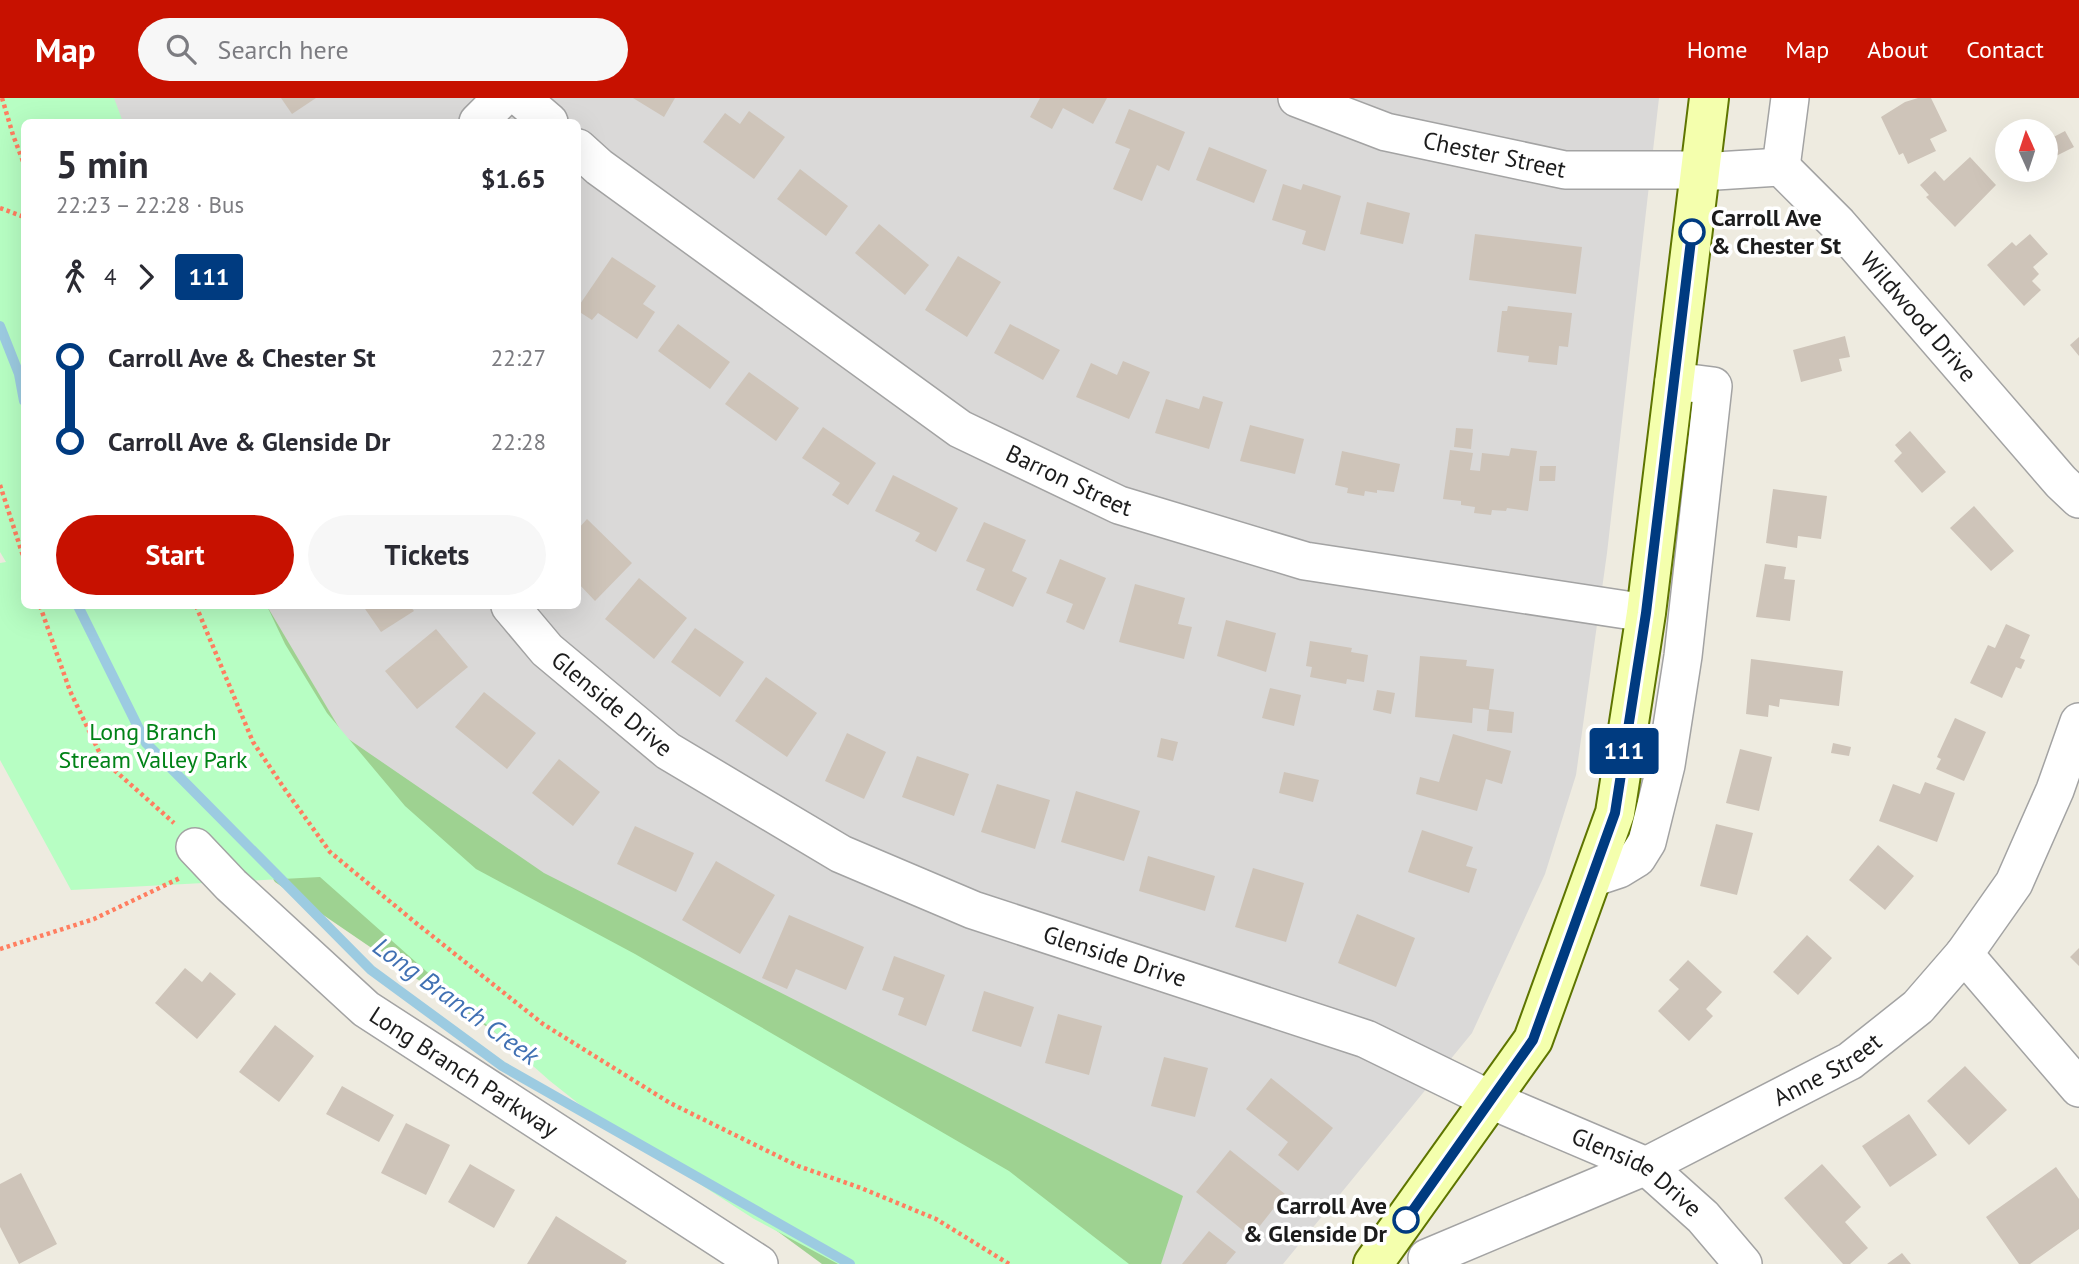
<!DOCTYPE html>
<html lang="en">
<head>
<meta charset="utf-8">
<style>
  :root { --surface:#fff; --page:#f7f7f7; --text:#2b2b33; --muted:#7c7c81; --accent:#c71100 }
  body { margin:0; font-family:"PT Sans",sans-serif; background:var(--page); color:var(--text); height:100vh; display:flex; flex-direction:column; font-size:26px; white-space:nowrap }
  * { box-sizing:border-box; margin:0 }
  p { font-size:23px; color:var(--muted) }
  .icon { flex:none; width:38px; height:38px; fill:none; stroke:currentColor; stroke-width:2; stroke-linecap:round; stroke-linejoin:round }
  .map { position:relative; flex:1; overflow:hidden }
  .side { position:absolute; left:21px; top:21px; width:560px; height:490px; display:flex; flex-direction:column; background:var(--surface); border-radius:10px; box-shadow:0 7px 28px #0002 }
  .side>* { flex:none }
  .badge { padding:0 14px; border-radius:5px; font-size:24px; line-height:46px }
  .needle { width:46px; rotate:357deg }
  .controls { position:absolute; left:1995px; top:21px; display:grid; gap:14px }
  .controls a { display:grid; place-items:center; width:63px; height:63px; border-radius:50%; background:var(--surface); box-shadow:0 7px 28px #0002; font-size:35px }
  .map>.badge { position:absolute; translate:-50% -50%; box-shadow:0 0 0 4px #fff }
  .legs { display:flex; align-items:center; gap:10px; height:77px; padding:0 35px; font-size:23px }
  .legs p { margin-inline-start:auto }
  .headline { display:flex; align-items:center; justify-content:space-between; height:119px; padding:0 35px }
  h1 { font-size:38px; font-weight:700; line-height:52px }
  .cta { display:flex; gap:14px; margin-top:auto; padding:14px 35px }
  .cta a { flex:1; height:80px; border-radius:42px; background:var(--accent); color:#fff; font-size:28px; font-weight:700; line-height:80px; text-align:center }
  .cta a+a { background:var(--page); color:var(--text) }
  ul { padding:0 35px; list-style:none }
  li { display:flex; align-items:center; gap:24px; height:84px; font-size:26px }
  li i { display:grid; place-items:center; width:10px; height:100%; margin:0 9px; background:currentColor }
  li i::after { content:''; width:18px; height:18px; margin:-9px; border:5px solid; border-radius:50%; background:var(--surface) }
  li p { margin-inline-start:auto }
  li:first-child i { background:linear-gradient(#0000 50%,currentColor 0) }
  li:last-child i { background:linear-gradient(currentColor 50%,#0000 0) }
  header { display:flex; align-items:center; gap:42px; box-sizing:border-box; height:98px; padding:0 35px; background:var(--accent); color:#fff }
  header strong { font-size:33px }
  nav { display:flex; gap:38px; margin-inline-start:auto; font-size:24px }
  .search { width:490px; height:63px; background:var(--page); display:flex; align-items:center; gap:18px; box-sizing:border-box; padding:0 24px; border-radius:38px; color:var(--muted); font-size:26px }
  .map>svg:first-child { display:block }
</style>
</head>
<body>
<header>
<strong>Map</strong>
<div class="search"><svg class="icon" aria-label="search" viewBox="0 0 24 24"><circle cx="10" cy="10" r="6"/><path d="M15 15l6 6"/></svg>Search here</div>
<nav><a>Home</a><a>Map</a><a>About</a><a>Contact</a></nav>
</header>
<div class="map">
<svg width="2079" height="1166" viewBox="0 0 2079 1166">
  <rect width="100%" height="100%" fill="#eeebe0"/>
  <path fill="#dad9d8" d="M109,0H1659L1607,455L1576,677L1545,776L1472,935L1283,1166H1114L637,860L344,638L266,508H578V24H119Z"/>
  <path fill="#9ed291" d="M267,508L344,638L544,775L1183,1098L1161,1166H822L657,1045L275,784L118,560Z"/>
  <path fill="#b7fec3" d="M0,0H114L123,24H24V508H267L285,546L327,615L405,708L476,771L635,856L1009,1073L1129,1166H838L754,1121L593,1017L550,983L320,779L71,792L0,662V465L6,464L0,454Z"/>
  <g fill="none" stroke-linecap="round" stroke-linejoin="round">
    <path stroke="#9ccbe1" stroke-width="10" d="M0,228L19,276L24,303
      M78,508L146,645L371,872L502,968L850,1166"/>
  </g>
  <path fill="#cec4b9" d="M281,0H316L292,16Z
    M633,0H675L664,19Z
    M1040,0H1107L1093,26L1063,10L1052,31L1030,19Z
    M1918,0H1931L1947,33L1930,41L1936,53L1908,66L1903,55L1899,57L1881,19L1905,4Z
    M1129,11L1185,34L1169,73L1157,67L1142,103L1113,91L1130,51L1115,45Z
    M749,13L785,39L754,81L703,44L725,15L740,26Z
    M2065,33L2074,49L2050,61L2046,53V43Z
    M1209,49L1267,72L1254,105L1196,82Z
    M1970,59L1996,87L1955,129L1926,99L1929,97L1920,87L1935,73L1944,83Z
    M800,71L848,108L826,138L777,101Z
    M1283,86L1301,92L1303,86L1341,98L1325,153L1302,146L1306,133L1272,122Z
    M1367,104L1410,115L1403,146L1360,136Z
    M879,126L929,167L905,197L855,155Z
    M1475,136L1582,149L1576,196L1469,182Z
    M2030,136L2048,156L2033,169L2039,176L2032,183L2041,192L2024,208L1987,167L2012,144L2016,148Z
    M958,158L1001,184L967,239L925,212Z
    M612,159L656,188L643,206L655,214L637,241L598,215L592,222L578,213V209Z
    M1508,208L1572,215L1568,249L1559,248L1557,267L1528,264L1529,258L1497,254L1502,213H1507Z
    M678,226L730,264L710,291L658,253Z
    M1010,226L1060,252L1043,282L994,255Z
    M1845,238L1850,259L1839,261L1842,273L1801,284L1793,252Z
    M2079,239V258L2070,247Z
    M1123,263L1150,274L1129,321L1076,299L1091,265L1117,277Z
    M749,274L799,310L776,343L725,306Z
    M1203,298L1223,304L1209,351L1155,335L1166,301L1199,311Z
    M1250,327L1304,341L1295,376L1240,363Z
    M823,329L876,365L848,407L832,397L840,385L802,360Z
    M1456,330L1473,331L1471,351L1454,349Z
    M1910,333L1946,374L1922,395L1894,363L1902,355L1895,347Z
    M1511,350L1537,353L1528,413L1507,410L1506,413L1492,412L1491,417L1474,415L1475,409L1461,407V403L1443,401L1450,352L1473,355L1470,372L1480,373L1482,355L1509,358Z
    M1342,353L1400,366L1394,394L1377,392V395L1365,393L1364,398L1347,395L1348,390L1335,387Z
    M1540,368H1556L1555,383H1539Z
    M893,377L958,410L936,454L915,443L920,435L875,413Z
    M1773,391L1827,398L1821,441L1798,438L1797,450L1766,445Z
    M1974,408L2014,453L1991,473L1950,430Z
    M587,421L632,465L595,503L578,485V431Z
    M984,424L1026,442L1012,473L1027,480L1013,509L976,492L985,471L966,463Z
    M1060,461L1106,480L1084,532L1066,524L1073,506L1046,495Z
    M1765,466L1786,469L1784,481L1795,482L1790,523L1756,519Z
    M639,480L687,520L654,561L605,521Z
    M1135,486L1185,500L1178,526L1192,529L1184,561L1119,544Z
    M363,508H410L414,513L381,534Z
    M1226,522L1276,535L1266,574L1217,558Z
    M2006,526L2030,537L2020,560L2025,562L2021,571L2016,569L2002,600L1970,585L1988,547L1995,550Z
    M695,530L744,564L720,599L671,564Z
    M436,531L468,569L417,611L385,573Z
    M1310,543L1352,550L1351,554L1368,557L1364,584L1347,581L1346,586L1310,579L1312,569L1306,568Z
    M1420,558L1467,562L1466,568L1494,571L1489,611L1514,614L1512,635L1487,633L1489,612L1473,610L1472,625L1415,619Z
    M1751,561L1843,573L1839,608L1780,601L1779,609L1769,607L1768,619L1746,616Z
    M766,579L817,615L787,659L735,623Z
    M1270,590L1301,597L1294,628L1262,620Z
    M1377,592L1395,595L1391,616L1373,612Z
    M484,594L536,635L507,671L455,629Z
    M1955,620L1986,634L1964,683L1936,671L1941,661L1937,659Z
    M847,635L886,654L864,701L825,683Z
    M1453,636L1511,653L1502,686L1486,681L1477,713L1416,696L1420,679L1439,684Z
    M1161,640L1178,644L1173,663L1157,659Z
    M1833,645L1851,649L1849,658L1831,655Z
    M1740,651L1772,659L1759,713L1726,705Z
    M917,658L969,676L954,718L902,699Z
    M559,661L600,694L573,728L532,695Z
    M1284,674L1319,682L1313,704L1279,695Z
    M1925,684L1955,695L1937,744L1879,723L1893,686L1920,696Z
    M997,686L1050,702L1035,751L981,734Z
    M1076,693L1140,713L1124,763L1061,744Z
    M1716,726L1753,735L1737,797L1700,788Z
    M635,728L694,755L676,794L617,766Z
    M1422,732L1473,749L1466,768L1477,771L1469,795L1408,774Z
    M1878,747L1914,778L1885,812L1849,782Z
    M1148,758L1215,778L1205,813L1139,793Z
    M716,763L775,797L740,856L682,822Z
    M1253,770L1304,785L1286,844L1235,829Z
    M1357,816L1415,840L1396,889L1338,865Z
    M789,817L864,849L846,892L796,871L787,891L762,880Z
    M1807,837L1832,860L1798,897L1773,874Z
    M2079,850V868L2070,859Z
    M894,858L945,877L926,928L898,917L904,900L882,892Z
    M1688,862L1722,894L1706,911L1713,918L1689,943L1658,913L1679,891L1669,882Z
    M185,870L202,884L210,874L236,896L197,941L155,905Z
    M984,893L1034,909L1021,949L972,933Z
    M1058,916L1102,928L1089,977L1045,965Z
    M275,927L314,958L279,1004L239,974Z
    M1164,959L1208,970L1195,1019L1151,1008Z
    M1965,968L2007,1012L1969,1047L1927,1003Z
    M1271,980L1333,1030L1298,1073L1278,1057L1288,1044L1246,1011Z
    M342,988L394,1017L379,1044L326,1016Z
    M1909,1016L1937,1057L1890,1089L1862,1048Z
    M406,1025L450,1047L426,1097L381,1075Z
    M1230,1052L1285,1096L1251,1139L1196,1094Z
    M470,1066L515,1092L494,1130L448,1104Z
    M1822,1066L1861,1109L1845,1124L1868,1150L1850,1166H1843L1784,1100Z
    M2056,1069L2079,1101V1131L2030,1166H2019L1986,1119Z
    M21,1075L57,1146L19,1166L0,1129V1086Z
    M556,1118L627,1163L625,1166H527Z
    M1209,1133L1236,1154L1226,1166H1182Z
    M1902,1155L1911,1166H1887Z"/>
  <g fill="none" stroke-linecap="round" stroke-linejoin="round">
    <defs>
      <g id="street">
        <path d="M521,0L549,24"/>
        <path id="s1" d="M1297,0L1386,34L1565,72H1687L1700,74L1781,69L1838,126L2061,384L2079,401"/>
        <path d="M478,24L502,0"/>
        <path id="s2" d="M578,50L599,69L960,331L1119,407L1305,463L1646,515"/>
        <path d="M1781,69L1790,0"/>
        <path id="s3" d="M510,508L547,552L668,653L841,756L973,812L1366,941L1491,1002L1646,1068L1703,1119L1743,1166"/>
        <path id="s4" d="M195,749L231,787L366,911L759,1166"/>
        <path d="M1592,780L1619,771L1637,760L1647,744L1666,667L1683,558L1713,288L1674,283"/>
        <path d="M1964,856L2079,990"/>
        <path id="s5" d="M1427,1160L1646,1068L1850,963L1918,909L1964,856L2014,785L2055,692L2079,624"/>
      </g>
      <path id="secondary" d="M1373,1166L1533,942L1615,715L1646,515L1709,0"/>
    </defs>
    <use href="#street" stroke="#a3a3a3" stroke-width="40"/>
    <use href="#secondary" stroke="#5e7500" stroke-width="42"/>
    <path stroke="#ff7e60" stroke-width="4.5" stroke-dasharray="3.5 3.5" stroke-linecap="butt" d="M2,0L13,37L24,66
      M0,110L24,119
      M0,387L24,461
      M40,508L70,593L103,662L174,725
      M196,508L253,644L286,693L330,754L416,825L543,926L670,1005L798,1068L861,1090L936,1121L1009,1166
      M0,851L94,821L180,780"/>
    <use href="#street" stroke="#fff" stroke-width="37"/>
    <use href="#secondary" stroke="#f4ffad" stroke-width="38"/>
  </g>
  <g fill="none" stroke-linecap="round" stroke-linejoin="round">
    <defs>
      <path id="line-1" d="M1406,1122L1533,942L1615,715L1646,515L1692,134"/>
    </defs>
    <use href="#line-1" stroke="#fff" stroke-width="16"/>
    <use href="#line-1" stroke="#003b80" stroke-width="10"/>
  </g>
  <g fill="#fff" stroke="#003b80" stroke-width="3.5">
    <circle cx="1692" cy="134" r="12"/>
    <circle cx="1406" cy="1122" r="12"/>
  </g>
  <g text-anchor="middle" stroke-width="7" stroke-linejoin="round" paint-order="stroke">
    <g font-size="24" fill="#1c1c1c" stroke="#fff">
      <text dy="8" stroke="none"><textPath href="#s1" startOffset="206">Chester Street</textPath></text>
      <text dy="8" stroke="none"><textPath href="#s1" startOffset="698">Wildwood Drive</textPath></text>
      <text dy="8" stroke="none"><textPath href="#s2" startOffset="595">Barron Street</textPath></text>
      <text dy="8" stroke="none"><textPath href="#s3" startOffset="142">Glenside Drive</textPath></text>
      <text dy="8" stroke="none"><textPath href="#s3" startOffset="709">Glenside Drive</textPath></text>
      <text dy="8" stroke="none"><textPath href="#s5" startOffset="443">Anne Street</textPath></text>
      <text dy="8" stroke="none"><textPath href="#s4" startOffset="352">Long Branch Parkway</textPath></text>
      <text dy="8" stroke="none"><textPath href="#s3" startOffset="1276">Glenside Drive</textPath></text>
    </g>
    <g font-size="24" font-weight="bold" fill="#1c1c1c" stroke="#fff" text-anchor="start">
      <text x="1711" y="128">Carroll Ave<tspan x="1711" dy="28">&amp; Chester St</tspan></text>
      <text x="1387" y="1116" text-anchor="end">Carroll Ave<tspan x="1387" dy="28">&amp; Glenside Dr</tspan></text>
    </g>
    <g font-size="24" fill="#018217" stroke="#fff">
      <text x="153" y="642">Long Branch<tspan x="153" dy="28">Stream Valley Park</tspan></text>
    </g>
    <g font-size="26" font-style="italic" fill="#4070b3" stroke="#fff">
      <text transform="translate(456 903) rotate(36)" y="9">Long Branch Creek</text>
    </g>
  </g>
</svg>
<div class="controls">
<a><svg class="needle" viewBox="-14 -14 28 28"><path d="M0-13l5 13h-10z" fill="#e53935"/><path d="M0 13l5-13h-10z" fill="#7c7c81"/></svg></a>
</div>
<b class="badge" style="left:1624px;top:653px;background:#003b80;color:#fff">111</b>
<section class="side">
<div class="headline"><div><h1>5 min</h1><p>22:23 – 22:28 · Bus</p></div><b>$1.65</b></div>
<div class="legs"><svg class="icon" aria-label="walk" viewBox="0 0 24 24"><circle cx="13" cy="4" r="2"/><path d="M13 8l-2 6 4 7M11 14l-3 7M7 12l3-4h3l4 4"/></svg>4<svg class="icon" aria-label="forward" viewBox="0 0 24 24"><path d="M9 5l7 7-7 7"/></svg><b class="badge" style="background:#003b80;color:#fff">111</b></div>
<ul>
<li><i style="color:#003b80"></i><b>Carroll Ave &amp; Chester St</b><p>22:27</p></li>
<li><i style="color:#003b80"></i><b>Carroll Ave &amp; Glenside Dr</b><p>22:28</p></li>
</ul>
<div class="cta"><a>Start</a><a>Tickets</a></div>
</section>
</div>
</body>
</html>
